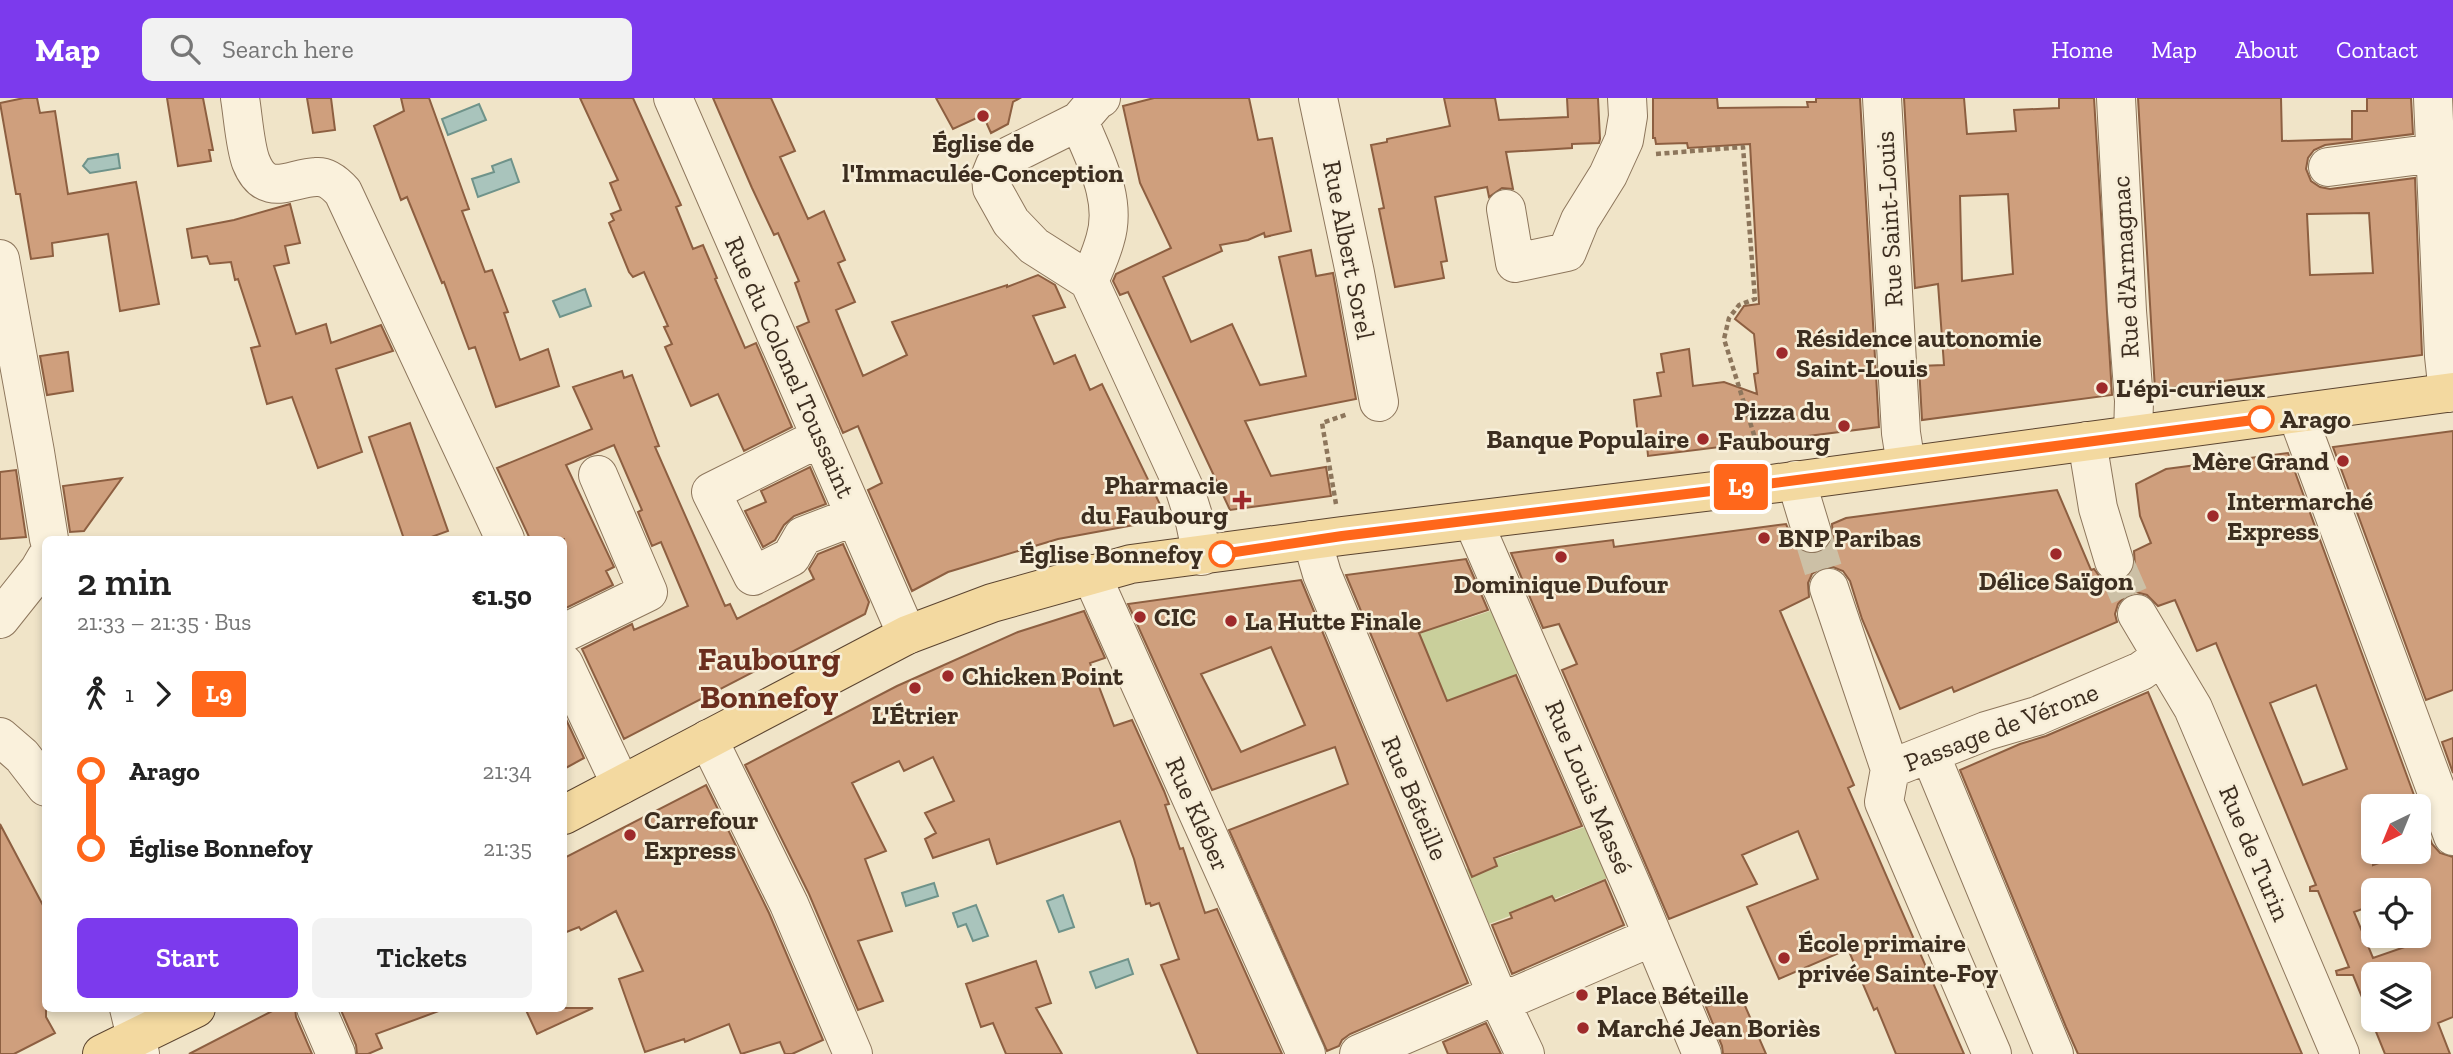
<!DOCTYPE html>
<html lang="en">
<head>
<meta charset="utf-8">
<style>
  :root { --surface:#fff; --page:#f2f2f2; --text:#222; --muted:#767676; --accent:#7c3aed }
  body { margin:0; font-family:"Zilla Slab",serif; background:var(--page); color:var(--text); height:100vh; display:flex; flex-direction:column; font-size:26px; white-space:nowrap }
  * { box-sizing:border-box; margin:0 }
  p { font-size:23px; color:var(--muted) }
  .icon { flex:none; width:38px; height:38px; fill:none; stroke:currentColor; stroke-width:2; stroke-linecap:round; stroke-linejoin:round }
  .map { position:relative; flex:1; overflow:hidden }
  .details { position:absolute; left:42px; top:438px; width:525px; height:476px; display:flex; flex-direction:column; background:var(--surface); border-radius:10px; box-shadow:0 4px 10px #0003 }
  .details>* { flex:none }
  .badge { padding:0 14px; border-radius:5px; font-size:24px; line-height:46px }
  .needle { width:46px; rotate:223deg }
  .tools { position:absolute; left:2361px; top:696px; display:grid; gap:14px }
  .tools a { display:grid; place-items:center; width:70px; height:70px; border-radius:10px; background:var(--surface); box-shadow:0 4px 10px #0003; font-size:35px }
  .map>.badge { position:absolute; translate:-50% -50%; box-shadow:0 0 0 4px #fff }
  .legs { display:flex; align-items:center; gap:10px; height:77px; padding:0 35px; font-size:23px }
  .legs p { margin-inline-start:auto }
  .overview { display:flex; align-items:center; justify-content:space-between; height:119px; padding:0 35px }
  h1 { font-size:38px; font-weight:600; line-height:52px }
  .action { display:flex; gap:14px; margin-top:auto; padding:14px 35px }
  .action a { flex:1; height:80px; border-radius:10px; background:var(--accent); color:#fff; font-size:28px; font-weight:600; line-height:80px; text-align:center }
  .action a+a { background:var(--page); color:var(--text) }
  ul { padding:0 35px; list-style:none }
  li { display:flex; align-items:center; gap:24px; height:77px; font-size:26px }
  li i { display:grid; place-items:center; width:10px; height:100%; margin:0 9px; background:currentColor }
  li i::after { content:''; width:18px; height:18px; margin:-9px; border:5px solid; border-radius:50%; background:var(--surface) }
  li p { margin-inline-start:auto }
  li:first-child i { background:linear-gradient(#0000 50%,currentColor 0) }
  li:last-child i { background:linear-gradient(currentColor 50%,#0000 0) }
  header { display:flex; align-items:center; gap:42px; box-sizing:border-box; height:98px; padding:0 35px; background:var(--accent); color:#fff }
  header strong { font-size:33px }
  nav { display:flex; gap:38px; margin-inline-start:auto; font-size:24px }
  .search { width:490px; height:63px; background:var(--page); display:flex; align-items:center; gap:18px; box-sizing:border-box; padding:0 24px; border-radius:10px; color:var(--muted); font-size:26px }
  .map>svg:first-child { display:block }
</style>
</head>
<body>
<header>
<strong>Map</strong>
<div class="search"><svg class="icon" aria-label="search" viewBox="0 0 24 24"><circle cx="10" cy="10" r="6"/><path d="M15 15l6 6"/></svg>Search here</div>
<nav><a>Home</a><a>Map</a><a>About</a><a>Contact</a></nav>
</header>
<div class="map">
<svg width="2453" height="956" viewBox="0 0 2453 956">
  <rect width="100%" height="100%" fill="#f0e4c8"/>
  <path fill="#c9cf9b" d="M1499,510L1526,573L1462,597L1437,615L1403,533L1451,513L1457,524Z
    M1542,703L1557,738L1591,727L1613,778L1489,826L1466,771L1519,753L1504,718Z"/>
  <path fill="#a9c4bc" stroke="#6f938a" stroke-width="2" d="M479,6L486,22L448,37L442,21Z
    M118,56L120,70L90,75L83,68L88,61Z
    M511,61L519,84L478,99L472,81L494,74L492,68Z
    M585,191L591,208L560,219L553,203Z
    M934,785L938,798L906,808L902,795Z
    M1063,797L1074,829L1059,834L1047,803Z
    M976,807L988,838L973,843L966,826L958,829L953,815Z
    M1128,861L1133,876L1096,890L1090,874Z"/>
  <path fill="#cf9f7d" stroke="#8d5f41" stroke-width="2" fill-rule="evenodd" d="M24,0H37L40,15L55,13L68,96L136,84L159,206L120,213L108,136L52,145L53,158L31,161L20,96H16L0,5Z
    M167,0H203L213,52H209L211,63L178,68Z
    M307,0H331L335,32L313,35Z
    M401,0H429L469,111L462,113L485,174L492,172L508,214L504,215L520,262L548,251L559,288L496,309L475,249L469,251L444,184L442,185L407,99L401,102L374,28L404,13Z
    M580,0H633L681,107L676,109L693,151L703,147L717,180L715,181L745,250L756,245L792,329L744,353L718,296L691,308L665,249L672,246L664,229L668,228L644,174L633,179L629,174L609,125L614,122L611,116L621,112L610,85L618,82Z
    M713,0H771L795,53L780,59L808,121L824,113L845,162L838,165L855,204L836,212L863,278L907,257L892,224L1007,187V189L1038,177L1055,187L1065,209L1033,218L1054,266L1075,257L1090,292L1102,286L1167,421L1058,441L948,474L912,493L868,392L882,385L858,328L843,335L797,229L809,224L795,185L799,183L778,135L774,137L752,90Z
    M936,0H1020L1013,4L1008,26L991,35L983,17L953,31Z
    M1154,0H1249L1258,42L1272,40L1291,133L1265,139L1264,135L1248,142L1220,147L1222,153L1163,179L1191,244L1232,226L1260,287L1306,278L1279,159L1311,152L1316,178L1333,175L1356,301L1245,323L1271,378L1326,369L1331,398L1230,412L1128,194L1120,197L1113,183L1116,176L1171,150L1140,85L1123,8Z
    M1444,0H1495L1499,22L1568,19L1567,0H1598L1600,41L1599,45L1572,46V50L1506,54L1513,91L1502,90L1489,99L1487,89L1435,99L1447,163L1441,164L1444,180L1395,189L1379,111L1384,110L1371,47L1387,44V41L1450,28Z
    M1653,0H1717L1718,10L1808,9L1807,4H1816V0H1860L1879,329L1648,358L1646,336L1638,338L1634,302L1661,298L1657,275L1664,274L1661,256L1689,251L1693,288L1724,284L1757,296L1754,276L1758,275L1754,236L1735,221L1744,208L1759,206L1750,46L1688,50L1687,45L1656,46L1655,40H1653Z
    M1904,0H1964L1967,36L2016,33L2014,12L2059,10V0H2094L2112,297L1922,322L1919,268L1944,267L1938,186L1915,190ZM2008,96L2013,176L1962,183L1960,98Z
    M2138,0H2281L2282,43L2352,41V13H2367V0H2411L2413,36L2325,47L2314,52L2308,60L2306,71L2311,83L2320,89L2330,91L2415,80L2422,257L2155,292ZM2369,115L2373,175L2310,177L2307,116Z
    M290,106L300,145L285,148L289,165L274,168L296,236L326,226L331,245L381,227L393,253L336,271L362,354L318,370L292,299L267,306L251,250L260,248L238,181L235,182L231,164L210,166L207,158L192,160L187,131L234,122Z
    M68,254L73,293L47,297L40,258Z
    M622,273L624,280L632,277L659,348L655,349L725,508L730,506L737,521L814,481L809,471L818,456L843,446L869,504L865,516L624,641L582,551L632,526L634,532L688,508L661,444L652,448L638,414L642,412L614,347L566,367L614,469L606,473L613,487L564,511V441H530L497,370L592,331L573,289Z
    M410,325L448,433L426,441H404L369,339Z
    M2453,333V592L2426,602L2333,349Z
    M2288,355L2432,746L2440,755L2453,759V919L2438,925L2450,956H2385L2353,877H2337L2336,873L2349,869L2318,793H2310V789L2316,787L2216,545L2197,553L2175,502L2158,508L2147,497L2136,494L2126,497L2118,506L2115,516L2117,524L1954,594L1952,589L1900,611L1862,521L1850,483L1843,473L1833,469L1821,470L1812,476L1808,485L1809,499L1780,513L1854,687L1848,690L1964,956H1896L1877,910L1874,912L1848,851L1779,881L1747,809L1818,781L1798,733L1742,757L1757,786L1669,821L1562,572L1577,566L1559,526L1543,530L1511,455L1613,442L1614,449L1786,426L1797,450L1806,456H1818L1827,450L1833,441L1832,426L1846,420L2057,392L2091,472L2094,471L2100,479L2108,484H2120L2129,478L2135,469L2134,453L2151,445L2140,418L2136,386L2166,371ZM2316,587L2347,671L2303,687L2270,605ZM2373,709H2418V754H2410L2373,767ZM2373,793H2418V819L2428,841L2373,860L2354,814L2373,807ZM2373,877H2418V922H2373Z
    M810,369L826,406L794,418L784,427L775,442L763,449L745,413L766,404L761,393Z
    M16,372L26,439L0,441V374Z
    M122,380L84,433L70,434L63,388Z
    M1466,461L1488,512L1419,535L1447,603L1516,577L1582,728L1494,760L1497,768L1472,779L1346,477Z
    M1301,482L1468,885L1350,936L1342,942L1339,948L1327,953L1229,732L1348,686L1335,649L1212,692L1128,506ZM1271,549L1305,627L1241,654L1201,576Z
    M1084,513L1105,560L1090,565L1114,628L1132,622L1164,693L1169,706L1165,707L1180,751L1183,750L1205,815L1217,811L1282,956H1198L1161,867L1179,861L1159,805L1151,808L1150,805L1146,806L1134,761L1120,723L997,766L989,741L933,760L925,741L936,735L925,715L954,703L933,659L904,673L899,663L852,685L886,753L865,761L892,833L858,843L883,903L858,912L809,796L745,667L897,588L1018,534Z
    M2148,594L2302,956H2078L2066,929L1960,672L2020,646L2046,638Z
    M564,617L584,660L564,671Z
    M2453,640V675L2442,644Z
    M706,687L769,815L823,942L792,956H785L780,944L741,956L729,926L685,944L684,941L645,954L619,881L643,873L616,813L581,832L579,829L564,835V760Z
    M0,726L46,813V919L55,935L14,956H0Z
    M1605,782L1624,827L1512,876L1492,827L1512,820L1510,815L1552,798L1555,803Z
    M1036,863L1051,905L1036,910L1062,956H1006L993,925L981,929L966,886Z
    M1739,894L1766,956H1723L1722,948L1706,909Z
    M278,910H295L296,919L312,956H189Z
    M340,910H438L439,913L376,936L382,950L368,956H357L356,947Z
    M525,910H593L537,936Z
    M1486,925L1501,956H1448L1443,944Z"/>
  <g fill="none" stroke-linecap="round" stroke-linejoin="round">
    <path stroke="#ccc0a6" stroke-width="38" stroke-dasharray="38 19" stroke-linecap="butt" d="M1812,435L1829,490
      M2114,463L2137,516"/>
    <defs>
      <path id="minor" d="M240,0C243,18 245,49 251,64C266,101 290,80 316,79C327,78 336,86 343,94L505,441
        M673,0L907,537
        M1318,0L1355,175L1379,304
        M1882,0L1901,335L1906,367
        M2116,0L2127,213L2134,303L2133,337
        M2433,0L2444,258L2448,295
        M1079,23L1009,58L995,67L991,77L992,90L1011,124L1034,148L1089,183
        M2328,69L2436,55
        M1506,111L1515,165L1567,154L1580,122L1608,77L1624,42L1628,18L1627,0
        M0,161L35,354L49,441
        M1089,183L1185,392L1195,424L1202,458
        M1089,183C1095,170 1101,156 1105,142C1118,101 1094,60 1079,23L1097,2L1101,0
        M2297,316L2453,738
        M821,339L711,394L753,478L791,459L803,438L855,418
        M2087,343L2098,410L2114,463
        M1796,382L1812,435
        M1473,423L1636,798L1702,956
        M1312,442L1322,476L1497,897L1525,956
        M1091,476L1306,956
        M1829,490L1890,671L1986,633L2037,618L2141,573L2162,558L2137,516
        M0,521L39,472L46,460
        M564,535L648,494L598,377
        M2162,558L2193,610L2340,956
        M564,566L621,687
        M0,639L22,658L46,689
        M708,641L789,806L853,956
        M1930,656L2054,956
        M1890,671L1884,704L1992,956
        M129,910L140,956
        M316,910L336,956
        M1359,956L1497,897L1516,898L1652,839"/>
      <path id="major" d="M564,717L907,537L992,505L1131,466L1342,438L1771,386L2453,294
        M102,956L196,910"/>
    </defs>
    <use href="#minor" stroke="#8d765c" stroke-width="40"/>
    <use href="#major" stroke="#5b4430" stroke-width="40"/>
    <path stroke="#8d765c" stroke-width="4.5" stroke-dasharray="5 3.5" stroke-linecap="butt" d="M1656,56L1743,49L1755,201L1739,207L1729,220L1724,241L1760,356
      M1336,406L1322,325L1348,316"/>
    <use href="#minor" stroke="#faf1dc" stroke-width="38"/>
    <use href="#major" stroke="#f3d9a0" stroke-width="38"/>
  </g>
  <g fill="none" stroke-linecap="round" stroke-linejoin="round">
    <defs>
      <path id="line-1" d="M1222,456L1342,438L1744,389L2261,321"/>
    </defs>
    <use href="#line-1" stroke="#fff" stroke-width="16"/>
    <use href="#line-1" stroke="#ff671b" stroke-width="10"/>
  </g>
  <g fill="#9e2a2b" stroke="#f7eed8" stroke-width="2.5">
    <circle cx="983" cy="18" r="7"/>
    <circle cx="1782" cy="255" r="7"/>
    <circle cx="2102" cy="290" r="7"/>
    <circle cx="1844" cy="328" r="7"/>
    <circle cx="1703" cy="341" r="7"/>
    <circle cx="2343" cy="363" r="7"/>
    <path d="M1238.5 391.5h7v7h7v7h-7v7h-7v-7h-7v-7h7z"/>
    <circle cx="2213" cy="418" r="7"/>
    <circle cx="1764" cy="440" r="7"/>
    <circle cx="2056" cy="456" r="7"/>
    <circle cx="1561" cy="459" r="7"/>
    <circle cx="1140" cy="519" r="7"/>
    <circle cx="1231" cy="523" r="7"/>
    <circle cx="948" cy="578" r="7"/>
    <circle cx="915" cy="590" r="7"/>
    <circle cx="630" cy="737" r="7"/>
    <circle cx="1784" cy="860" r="7"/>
    <circle cx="1582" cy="897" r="7"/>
    <circle cx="1583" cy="930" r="7"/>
  </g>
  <g fill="#fff" stroke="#ff671b" stroke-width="3.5">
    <circle cx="2261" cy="321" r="12"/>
    <circle cx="1222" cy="456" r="12"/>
  </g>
  <g text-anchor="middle" stroke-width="5" stroke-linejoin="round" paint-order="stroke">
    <g font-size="26" font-weight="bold" fill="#3d2e20" stroke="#f7eed8" text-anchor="start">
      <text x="983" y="54" text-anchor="middle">Église de<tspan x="983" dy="30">l'Immaculée-Conception</tspan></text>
      <text x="1796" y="249">Résidence autonomie<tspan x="1796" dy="30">Saint-Louis</tspan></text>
      <text x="2116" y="299">L'épi-curieux</text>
      <text x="1830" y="322" text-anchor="end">Pizza du<tspan x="1830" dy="30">Faubourg</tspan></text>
      <text x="1689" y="350" text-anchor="end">Banque Populaire</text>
      <text x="2329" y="372" text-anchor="end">Mère Grand</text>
      <text x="1228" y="396" text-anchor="end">Pharmacie<tspan x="1228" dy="30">du Faubourg</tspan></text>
      <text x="2227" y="412">Intermarché<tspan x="2227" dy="30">Express</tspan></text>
      <text x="1778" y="449">BNP Paribas</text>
      <text x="2056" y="492" text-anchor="middle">Délice Saïgon</text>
      <text x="1561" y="495" text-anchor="middle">Dominique Dufour</text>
      <text x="1154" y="528">CIC</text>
      <text x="1245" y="532">La Hutte Finale</text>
      <text x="962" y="587">Chicken Point</text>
      <text x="915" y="626" text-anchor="middle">L'Étrier</text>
      <text x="644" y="731">Carrefour<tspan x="644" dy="30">Express</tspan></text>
      <text x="1798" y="854">École primaire<tspan x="1798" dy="30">privée Sainte-Foy</tspan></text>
      <text x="1596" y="906">Place Béteille</text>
      <text x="1597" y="939">Marché Jean Boriès</text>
    </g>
    <g font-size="26" fill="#3d2e20" stroke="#f7eed8">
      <text transform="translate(1889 121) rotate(-93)" y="9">Rue Saint-Louis</text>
      <text transform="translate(1349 152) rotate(79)" y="9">Rue Albert Sorel</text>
      <text transform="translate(2125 169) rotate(-93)" y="9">Rue d'Armagnac</text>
      <text transform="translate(790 269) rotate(66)" y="9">Rue du Colonel Toussaint</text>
      <text transform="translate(2001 629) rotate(-21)" y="9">Passage de Vérone</text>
      <text transform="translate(1589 689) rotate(67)" y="9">Rue Louis Massé</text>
      <text transform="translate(1415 700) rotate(67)" y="9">Rue Béteille</text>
      <text transform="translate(1198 716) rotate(66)" y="9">Rue Kléber</text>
      <text transform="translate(2255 755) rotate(67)" y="9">Rue de Turin</text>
    </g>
    <g font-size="26" font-weight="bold" fill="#3d2e20" stroke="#f7eed8" text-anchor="start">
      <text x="2280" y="330">Arago</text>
      <text x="1203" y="465" text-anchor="end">Église Bonnefoy</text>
    </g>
    <g font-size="33" font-weight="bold" fill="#6b2e1e" stroke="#f7eed8">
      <text x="769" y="572">Faubourg<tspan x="769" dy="38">Bonnefoy</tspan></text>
    </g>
  </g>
</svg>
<div class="tools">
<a><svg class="needle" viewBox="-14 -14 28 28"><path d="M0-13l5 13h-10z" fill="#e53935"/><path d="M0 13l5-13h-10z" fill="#767676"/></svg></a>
<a><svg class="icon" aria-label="locate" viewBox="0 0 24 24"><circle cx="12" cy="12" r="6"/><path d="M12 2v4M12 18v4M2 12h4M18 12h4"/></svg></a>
<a><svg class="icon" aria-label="layers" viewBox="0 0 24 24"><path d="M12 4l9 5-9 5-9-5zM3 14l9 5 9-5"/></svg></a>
</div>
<b class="badge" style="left:1741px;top:389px;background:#ff671b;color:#fff">L9</b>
<section class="details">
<div class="overview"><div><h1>2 min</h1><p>21:33 – 21:35 · Bus</p></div><b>€1.50</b></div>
<div class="legs"><svg class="icon" aria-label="walk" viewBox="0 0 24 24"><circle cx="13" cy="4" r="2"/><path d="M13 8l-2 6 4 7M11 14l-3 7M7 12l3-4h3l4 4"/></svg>1<svg class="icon" aria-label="forward" viewBox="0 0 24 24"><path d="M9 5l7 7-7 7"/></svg><b class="badge" style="background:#ff671b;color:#fff">L9</b></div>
<ul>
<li><i style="color:#ff671b"></i><b>Arago</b><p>21:34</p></li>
<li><i style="color:#ff671b"></i><b>Église Bonnefoy</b><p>21:35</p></li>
</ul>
<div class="action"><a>Start</a><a>Tickets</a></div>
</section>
</div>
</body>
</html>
